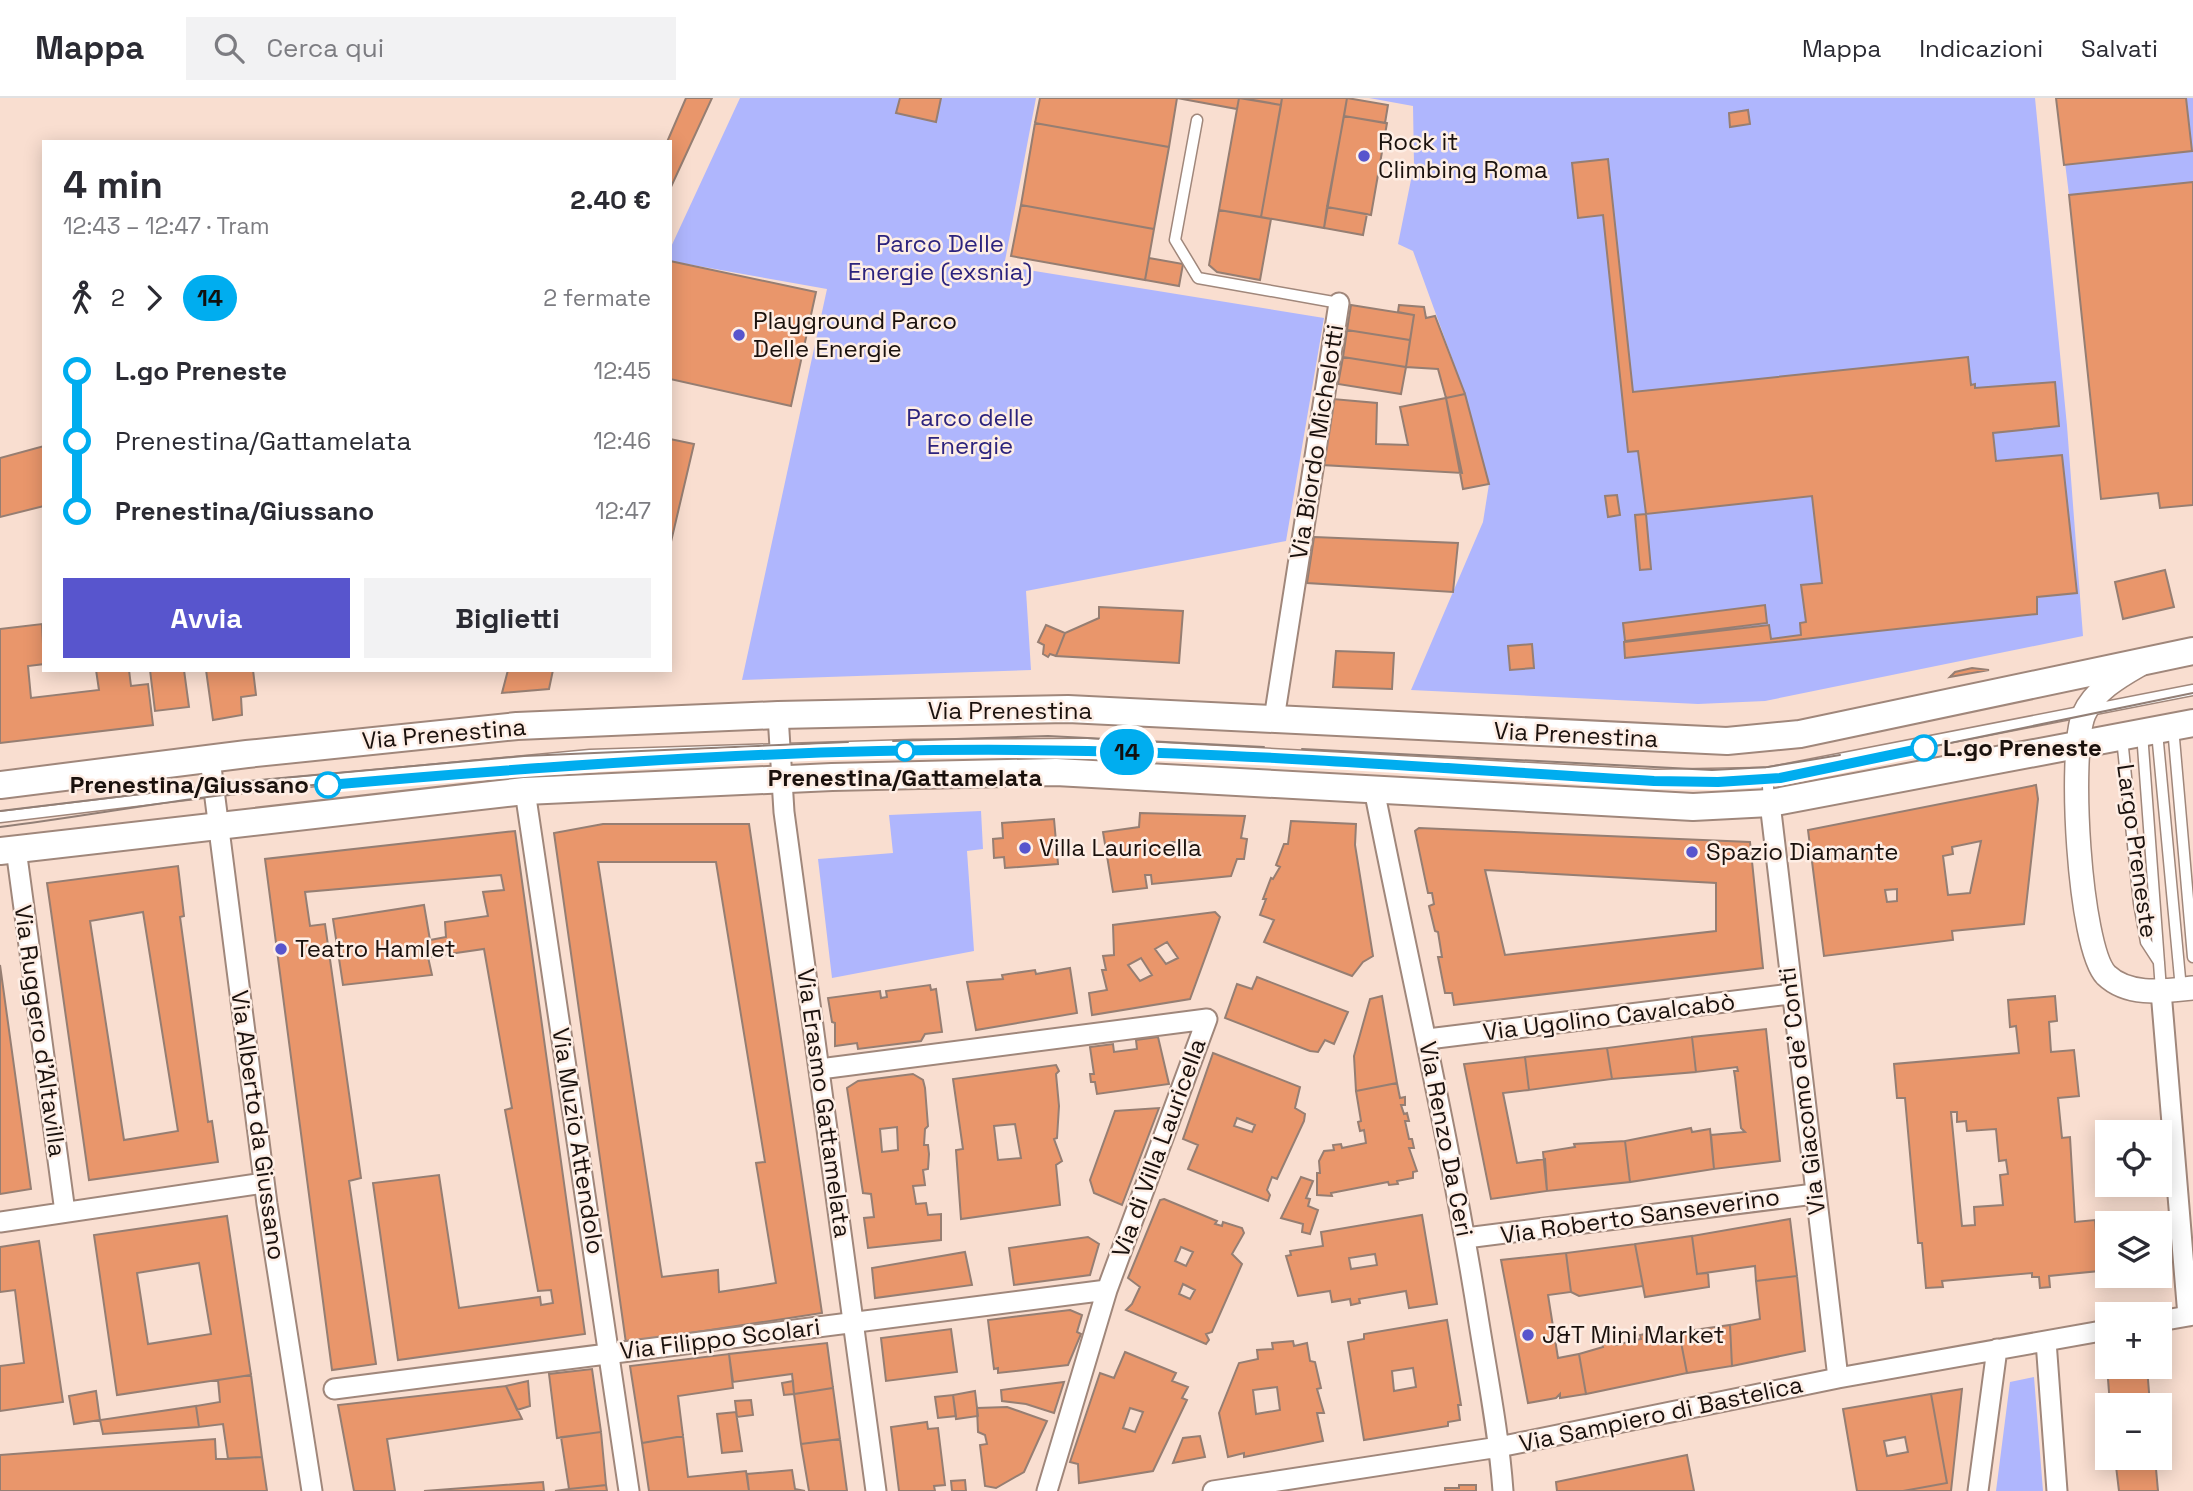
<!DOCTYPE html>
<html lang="it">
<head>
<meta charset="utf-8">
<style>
  :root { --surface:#fff; --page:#f2f2f3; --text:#2b2b33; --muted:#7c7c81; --line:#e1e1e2; --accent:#5855cd }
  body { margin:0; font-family:"Space Grotesk",sans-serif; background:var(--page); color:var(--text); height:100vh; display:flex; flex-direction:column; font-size:26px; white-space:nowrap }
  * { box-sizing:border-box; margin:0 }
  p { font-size:23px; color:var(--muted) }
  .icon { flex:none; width:38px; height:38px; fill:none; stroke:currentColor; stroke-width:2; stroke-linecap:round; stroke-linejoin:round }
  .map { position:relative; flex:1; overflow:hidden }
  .drawer { position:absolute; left:42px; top:42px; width:630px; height:532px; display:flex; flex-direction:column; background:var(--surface); border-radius:0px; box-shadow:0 4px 18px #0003 }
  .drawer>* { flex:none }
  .badge { padding:0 14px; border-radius:23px; font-size:24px; line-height:46px }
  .controls { position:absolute; left:2095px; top:1022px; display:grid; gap:14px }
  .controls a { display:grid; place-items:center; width:77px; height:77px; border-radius:0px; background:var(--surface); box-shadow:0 4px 18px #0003; font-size:35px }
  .map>.badge { position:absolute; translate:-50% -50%; box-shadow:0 0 0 4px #fff }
  .legs { display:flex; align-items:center; gap:10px; height:77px; padding:0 21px; font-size:23px }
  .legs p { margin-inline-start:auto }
  .summary { display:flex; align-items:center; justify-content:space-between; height:119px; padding:0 21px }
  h1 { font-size:38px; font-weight:700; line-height:52px }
  .action { display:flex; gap:14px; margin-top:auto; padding:14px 21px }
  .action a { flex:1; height:80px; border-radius:0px; background:var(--accent); color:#fff; font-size:28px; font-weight:700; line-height:80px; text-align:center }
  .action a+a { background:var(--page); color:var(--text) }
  ul { padding:0 21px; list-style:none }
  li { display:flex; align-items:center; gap:24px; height:70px; font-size:26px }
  li i { display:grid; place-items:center; width:10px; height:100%; margin:0 9px; background:currentColor }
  li i::after { content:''; width:18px; height:18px; margin:-9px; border:5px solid; border-radius:50%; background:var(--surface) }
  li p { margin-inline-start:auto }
  li:first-child i { background:linear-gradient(#0000 50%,currentColor 0) }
  li:last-child i { background:linear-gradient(currentColor 50%,#0000 0) }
  header { display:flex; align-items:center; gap:42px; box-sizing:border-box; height:98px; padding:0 35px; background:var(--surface); border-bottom:2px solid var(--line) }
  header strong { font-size:33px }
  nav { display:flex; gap:38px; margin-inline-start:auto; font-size:24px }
  .search { width:490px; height:63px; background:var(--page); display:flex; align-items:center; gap:18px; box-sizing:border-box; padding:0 24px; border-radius:0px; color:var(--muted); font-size:26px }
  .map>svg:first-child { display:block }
</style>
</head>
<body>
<header>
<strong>Mappa</strong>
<div class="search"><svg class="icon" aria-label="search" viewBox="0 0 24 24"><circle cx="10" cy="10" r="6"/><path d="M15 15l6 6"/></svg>Cerca qui</div>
<nav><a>Mappa</a><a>Indicazioni</a><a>Salvati</a></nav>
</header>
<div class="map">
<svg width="2193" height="1393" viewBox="0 0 2193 1393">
  <rect width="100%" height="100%" fill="#f9ded0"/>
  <path fill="#afb6fd" d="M740,0H1036L1004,168L1324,220L1286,443L1026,493L1031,572L742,582L827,191L670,163V151Z
    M1369,0H2035L2067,328L2083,538L1765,603L1698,606L1411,592L1483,424L1489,386L1465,296L1413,153L1398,146L1414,67L1413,8Z
    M2057,0H2193V84L2069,97Z
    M981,713L983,751L967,753L974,853L832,880L818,761L893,755L889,717Z
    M2034,1279L2043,1393H1996L2010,1284Z"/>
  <path fill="#e9966b" stroke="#967e72" stroke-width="2" fill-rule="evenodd" d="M686,0H712L670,91V44H667Z
    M900,0H941L936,24L896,15Z
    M1040,0H1239L1237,11L1177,0L1169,49L1035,25Z
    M1239,0L1281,7L1261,119L1219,112Z
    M1242,0H1282L1281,7Z
    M1282,0H1347L1324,130L1261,119Z
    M1347,0L1388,7L1385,25L1344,18Z
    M2056,0H2186L2192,53L2064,67Z
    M1748,12L1750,26L1730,29L1729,15Z
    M1344,18L1387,25L1371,117L1327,109Z
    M1035,25L1169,49L1154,131L1021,107Z
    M1608,61L1633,294L1968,259L1971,287L1975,286V290L2055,284L2059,328L1993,335L1996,363L2062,357L2077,495L2037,499V516L1625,560L1624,544L1769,527L1771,541L1801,537L1800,525L1806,524L1801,487L1822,485L1812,398L1646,416L1638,353L1628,354L1603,117L1578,120L1572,65Z
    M2193,84V407L2160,410L2158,395L2101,401L2069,97Z
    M1021,107L1154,131L1145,182L1011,158Z
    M1327,109L1367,116L1363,137L1324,130Z
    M1219,112L1271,121L1260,182L1217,174L1209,167Z
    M1149,160L1183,166L1179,188L1145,182Z
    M670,163L816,194L791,308L670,281Z
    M1351,207L1414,217L1410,242L1347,232Z
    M1399,207L1424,209L1426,220L1435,218L1465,296L1446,300L1438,271L1406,269L1414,217L1398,214Z
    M1347,232L1410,242L1406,269L1343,259Z
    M1343,259L1406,269L1401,296L1338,286Z
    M1465,296L1489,386L1463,391L1446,300Z
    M1446,300L1462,375L1322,367L1333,301L1377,305L1376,346L1408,347L1400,309Z
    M670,341L694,346L670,448Z
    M44,348V408L0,419V360Z
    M1617,397L1620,417L1608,419L1605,398Z
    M1646,416L1651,471L1640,472L1635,417Z
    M1314,439L1458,445L1453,494L1307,485Z
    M2165,472L2174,509L2123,521L2115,484Z
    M1765,507L1767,525L1625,543L1623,525Z
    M1099,509L1183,513L1179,565L1056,558L1065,535L1099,520Z
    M42,526L44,566L28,568L31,600L99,592L96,572H129L131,588L148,586L153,627L0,645V531Z
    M1046,527L1065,535L1056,558L1050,556L1048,559L1043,556L1044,547L1038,544Z
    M1532,546L1534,570L1510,572L1508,548Z
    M1336,553L1394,555L1392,591L1333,589Z
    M1972,570L1989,572L1950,579L1955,574Z
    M150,572H184L189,609L155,613Z
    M206,572H253L256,597L241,599L242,617L213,622Z
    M508,572H553L549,591L502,595Z
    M2036,687L2038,701L2024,826L1952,833L1953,842L1824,858L1808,732ZM1981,743L1970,795L1948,797L1943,758L1953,756L1952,749ZM1897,791V803L1887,804L1885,792Z
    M1140,715L1245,718L1241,740L1247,741L1244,761H1237L1231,778L1152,786L1151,777H1145L1147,790L1113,794L1103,734L1139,729ZM1170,744H1194L1195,749H1190V757L1171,758Z
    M1054,721L1058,766L1005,770L1004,759L994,760L993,741L1003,740L1002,725Z
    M1291,723L1356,726L1355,747L1373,858L1363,864L1352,878L1264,844L1274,822L1260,817L1266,801H1263L1271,780L1273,781L1280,769L1276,767L1284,746H1288Z
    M603,726H749L822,1215L626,1245L554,735ZM598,764H716L765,1064L756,1065L776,1185L719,1194L718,1172L662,1179Z
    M1419,730L1750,744L1763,870L1454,907L1452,895H1445L1438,859H1442L1438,834L1435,833L1429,808L1434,806L1432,795H1428L1415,733ZM1485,772L1716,785V833L1505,857Z
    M515,733L585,1236L398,1262L373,1085L439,1077L459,1210L540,1199L541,1207L553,1205L551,1192L538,1193L505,1012L512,1010L484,851L428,859L432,877L343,887L333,821L424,807L430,842L446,839L445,824L488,818L483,794L504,792L501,777L305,794L310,828L325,826L361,1080L349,1083L376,1266L332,1272L265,761Z
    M178,768L184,818L180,819L208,1024L212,1023L218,1064L89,1082L47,785ZM143,814L178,1033L124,1042L90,823Z
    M1215,814L1220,819L1190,901L1092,917L1089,895L1107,892L1102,872H1106L1103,858L1114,857L1113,827ZM1167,844L1178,860L1166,866L1155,851ZM1141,860L1152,877L1140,883L1128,867Z
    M0,867L31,1091L0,1096Z
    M1070,870L1077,915L976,932L967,884L1003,881L1002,877L1035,872L1036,876Z
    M1257,879L1348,914L1334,946L1325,942L1318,954L1310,953L1225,920L1237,886L1252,891Z
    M930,887L931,892L936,891L942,934L925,936L921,943L858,951L857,945L835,948V925L832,924L828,900L880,893L881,900L887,899L886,893Z
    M1382,898L1397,985L1356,993L1354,958L1370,901Z
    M2055,898L2057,923L2049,924L2051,954L2074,952L2079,998L2058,1000L2062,1040L2070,1039L2075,1124L2095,1122L2099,1173L2049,1178L2050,1189L2040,1190L2039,1179H2032V1175L1942,1183L1943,1189L1926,1190L1922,1145H1918L1905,1000H1897L1894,966L2019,955L2016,928L2010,929L2008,902ZM1951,1014H1957V1024L1966,1023L1967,1033L1996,1031L1999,1063L2006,1062L2008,1076L2000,1077L2003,1107L1974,1109L1975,1127L1962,1128Z
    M1766,931L1780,1063L1714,1071L1711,1037L1745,1034L1741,1030L1735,979L1734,973H1738L1737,969L1696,974L1692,939Z
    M1158,939L1169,986L1097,996L1095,984H1091L1090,976H1094L1090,949L1113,946L1114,954L1137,951L1136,942Z
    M1692,939L1696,974L1612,981L1607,950Z
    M1607,950L1612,981L1529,992L1525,959Z
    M1213,955L1300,989L1295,1010L1305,1016L1304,1023L1277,1081L1272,1079L1267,1092L1270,1097L1268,1103L1188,1071L1198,1047L1183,1041ZM1237,1020L1255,1027L1252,1034L1234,1028Z
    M1525,959L1529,992L1503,995L1517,1065L1545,1061L1547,1093L1491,1101L1464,966Z
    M1056,967L1059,973L1056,976L1059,1008L1057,1040L1054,1041L1062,1063L1056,1067L1060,1107L961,1121L956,1052L963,1051L953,981ZM1015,1026L1021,1060L998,1062L994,1028Z
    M913,976L923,982L925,990L928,1028L925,1031L924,1047H928L929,1056L928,1071L923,1072L925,1087L913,1088L916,1106L926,1105L928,1117L941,1116V1142L868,1150L864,1120L874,1119L871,1096L863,1095L847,990L858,983ZM897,1029L898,1052L882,1054L880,1031Z
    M1397,985L1400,1000L1405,999V1007H1401L1404,1016L1407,1015L1409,1023H1405L1409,1041H1412L1414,1050H1409L1417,1073L1413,1074V1080L1397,1083L1398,1086L1389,1087L1388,1084L1331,1095L1332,1098L1317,1097V1075H1320L1319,1063L1324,1053L1334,1052L1333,1047L1341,1046L1342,1050L1366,1045L1364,1032L1360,1033L1358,1024L1361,1023L1356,993Z
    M1159,1010L1122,1107L1094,1095L1090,1082L1115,1013Z
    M1691,1030L1692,1034L1710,1031L1714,1071L1630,1084L1625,1043Z
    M1625,1043L1630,1084L1547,1093L1543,1054L1575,1049L1574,1046Z
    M1301,1079L1313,1083L1306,1100L1310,1101L1308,1108L1318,1112L1310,1136L1302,1134L1303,1126L1281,1120Z
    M1164,1101L1217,1123L1215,1126L1222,1128L1223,1124L1242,1130L1244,1135L1232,1156L1242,1166L1212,1234L1206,1236L1209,1242L1206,1246L1126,1212L1132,1206L1140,1189L1128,1180L1160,1102ZM1181,1149L1193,1154L1186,1168L1175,1163ZM1183,1186L1195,1192L1190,1201L1179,1196Z
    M1422,1117L1437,1206L1409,1210L1406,1193L1359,1201L1360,1205L1351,1207L1350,1201L1332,1204L1330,1193L1298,1198L1286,1158L1291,1157L1290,1153L1323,1148L1321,1134ZM1375,1156L1377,1167L1351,1171L1349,1160Z
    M227,1118L251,1277L117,1297L94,1137ZM199,1165L211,1236L148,1246L137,1175Z
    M1790,1121L1797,1178L1756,1183L1755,1168L1697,1176L1692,1138Z
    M1692,1138L1697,1176L1708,1175L1709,1189L1645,1199L1635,1146Z
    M1088,1139L1099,1146L1090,1177L1014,1187L1009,1150Z
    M39,1143L63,1304L0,1313V1268L24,1265L15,1192L0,1194V1149Z
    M1635,1146L1643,1188L1579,1198L1571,1194L1566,1155Z
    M965,1154L972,1187L875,1200L872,1170Z
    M1566,1155L1571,1194L1548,1197L1558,1260L1579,1256L1586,1296L1560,1300V1296L1556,1300L1528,1305L1501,1162Z
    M1797,1178L1805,1253L1732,1268L1730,1227L1760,1221L1756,1183Z
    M1070,1212L1082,1217L1077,1234L1081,1236L1068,1267L998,1275V1270L994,1271L988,1222Z
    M1447,1222L1461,1307H1458L1460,1322L1448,1324V1328L1364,1342L1348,1244L1364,1241V1236ZM1413,1270L1416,1289L1394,1293L1392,1273Z
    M1730,1227L1732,1268L1687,1275L1679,1234Z
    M951,1231L957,1274L886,1283L881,1240Z
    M1654,1234L1655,1239L1679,1234L1687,1275L1586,1296L1579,1256L1603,1249L1602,1245L1616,1243V1247L1641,1241L1640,1237Z
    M1293,1243L1294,1248L1307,1245L1310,1263L1315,1264L1321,1290L1317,1291L1324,1315H1317L1323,1343L1244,1359V1355L1228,1359L1219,1315L1239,1265L1258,1261L1257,1252L1273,1251L1272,1245ZM1277,1289L1280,1312L1256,1316L1253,1292Z
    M827,1245L833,1290L794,1296L792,1276L733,1284L729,1256Z
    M1125,1254L1176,1275L1172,1283L1188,1289L1182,1300L1187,1302L1153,1373L1079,1385L1078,1366L1070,1364L1100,1275L1114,1280ZM1130,1310L1143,1314L1135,1334L1123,1330Z
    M729,1256L733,1290L678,1298L683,1338L642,1345L630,1268Z
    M2107,1268L2147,1269L2150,1307H2110Z
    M592,1271L601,1334L557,1340L549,1276Z
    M251,1277L262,1359L228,1361L223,1326L199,1329L196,1308L220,1304L218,1282Z
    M528,1283L530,1308L517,1312L506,1288Z
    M793,1283L794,1296L784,1297L782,1285Z
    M1064,1284L1054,1315L1026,1306L1002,1303L1001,1292Z
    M506,1288L522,1321L387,1341L395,1393H354L338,1307Z
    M833,1290L840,1341L801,1346L794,1296Z
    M1962,1291L1951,1393H1903L1947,1385L1931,1296Z
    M96,1293L100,1322L74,1326L69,1298Z
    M975,1293L978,1318L956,1321L953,1297Z
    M1931,1296L1947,1385L1903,1393H1857L1843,1311ZM1905,1339L1908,1354L1887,1358L1884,1343Z
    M953,1297L956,1318L938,1320L935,1299Z
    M751,1302L753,1317L737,1319L735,1303Z
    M196,1308L199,1329L103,1336L100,1322Z
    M1007,1309L1047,1323L1024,1374L996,1390L985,1388L980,1347L987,1346L985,1337L978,1334L977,1310Z
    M736,1314L742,1353L722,1355L717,1316Z
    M927,1324L928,1331L938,1330L945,1387L934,1388L935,1393H899L891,1329Z
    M601,1334L606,1387L569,1391L561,1339Z
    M683,1338L688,1379L746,1373L749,1393H649L642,1345Z
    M1200,1338L1205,1359L1173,1365L1183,1340Z
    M215,1341L216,1361L262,1359L267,1393H0V1357Z
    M840,1341L847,1393H809L801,1346Z
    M1687,1357L1694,1393H1557L1556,1384Z
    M2115,1360H2155L2158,1393H2119Z
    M792,1372L795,1391L805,1393H749L747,1376Z
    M965,1382L966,1393H952L951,1383Z
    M543,1384L544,1393H424Z
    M606,1387L607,1393H555L569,1391Z
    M1459,1387H1476V1393H1445V1390H1459Z"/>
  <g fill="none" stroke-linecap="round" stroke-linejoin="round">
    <defs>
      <path id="service" d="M1197,22L1175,142L1198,180L1339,205
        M2173,629L2193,859
        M2157,634L2181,891
        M2142,635L2161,892
        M2122,640L2139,805L2146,844L2159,864
        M1767,675L1769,703
        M0,719L250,689L590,657L913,647L1087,646L1655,677L1767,675L2193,592"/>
      <path id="minor" d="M778,617L784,714L876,1393
        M1274,621L1339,205
        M210,661L267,1106L312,1393
        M1374,691C1409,869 1451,1046 1479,1225C1488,1281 1499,1337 1503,1393
        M525,693L629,1393
        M1770,705L1838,1280
        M16,751L65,1114
        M2161,893L2188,1218
        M1428,941L1790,896
        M820,971L1207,921L1107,1192L1047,1393
        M0,1124L264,1085
        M1466,1140L1814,1096
        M2160,1223L2193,1217
        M2046,1243L2057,1393
        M334,1291L1107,1192
        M1213,1393L1499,1349L1838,1280L2107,1232
        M1978,1393L1997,1251"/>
      <path id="tertiary" d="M2139,567C2118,579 2094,593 2084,616C2068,653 2079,849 2106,877C2129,899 2165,893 2193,890"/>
      <path id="secondary" d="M0,687L247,656L517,628L778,617L1068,611L1727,643L1800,636L2193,553
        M0,753L525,693L832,679L1056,674L1693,709L1770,705L2193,625"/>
    </defs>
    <use href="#service" stroke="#a0877b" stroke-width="13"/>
    <use href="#minor" stroke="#a0877b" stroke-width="23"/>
    <use href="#tertiary" stroke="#a0877b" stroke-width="26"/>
    <use href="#secondary" stroke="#a0877b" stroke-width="30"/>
    <use href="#service" stroke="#fff" stroke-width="10"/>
    <use href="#minor" stroke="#fff" stroke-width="19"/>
    <use href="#tertiary" stroke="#fff" stroke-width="23"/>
    <use href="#secondary" stroke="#fff" stroke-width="26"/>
    <path stroke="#927f76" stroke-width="2" d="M893,643L1048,638L1264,649
      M1302,651L1712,672L1768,669L1840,657
      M0,713L249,683L524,658L848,644
      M0,729C72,720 143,707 215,698C443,671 675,656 905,653C1155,649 1405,669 1654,683L1719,684L1780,680L2193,595"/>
  </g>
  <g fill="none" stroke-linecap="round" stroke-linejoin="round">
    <defs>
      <path id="line-1" d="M328,687C580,665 834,647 1088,653C1277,657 1466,672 1654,683L1718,684L1780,680L1924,650"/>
    </defs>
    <use href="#line-1" stroke="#fff" stroke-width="16"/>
    <use href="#line-1" stroke="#00adef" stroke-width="10"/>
  </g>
  <g fill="#5855cd" stroke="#feeee5" stroke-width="2.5">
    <circle cx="1364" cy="58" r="7"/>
    <circle cx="739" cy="237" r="7"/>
    <circle cx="1025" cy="750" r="7"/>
    <circle cx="1692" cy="754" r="7"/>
    <circle cx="281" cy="851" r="7"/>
    <circle cx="1528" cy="1237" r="7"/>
  </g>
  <g fill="#fff" stroke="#00adef" stroke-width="3.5">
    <circle cx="1924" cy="650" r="12"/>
    <circle cx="905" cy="653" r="9"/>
    <circle cx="328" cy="687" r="12"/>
  </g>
  <g text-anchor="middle" stroke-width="5" stroke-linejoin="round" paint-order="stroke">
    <g font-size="24" fill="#1a110d" stroke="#feeee5" text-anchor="start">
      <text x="1378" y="52">Rock it<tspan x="1378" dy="28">Climbing Roma</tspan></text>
      <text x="753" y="231">Playground Parco<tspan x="753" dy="28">Delle Energie</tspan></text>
      <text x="1039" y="758">Villa Lauricella</text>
      <text x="1706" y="762">Spazio Diamante</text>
      <text x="295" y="859">Teatro Hamlet</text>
      <text x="1542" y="1245">J&amp;T Mini Market</text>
    </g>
    <g font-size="24" fill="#2c237d" stroke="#feeee5">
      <text x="940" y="154">Parco Delle<tspan x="940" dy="28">Energie (exsnia)</tspan></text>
      <text x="970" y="328">Parco delle<tspan x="970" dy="28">Energie</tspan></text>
    </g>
    <g font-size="24" fill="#1a110d" stroke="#feeee5">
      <text transform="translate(1317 344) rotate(-81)" y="8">Via Biordo Michelotti</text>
      <text x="1010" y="621">Via Prenestina</text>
      <text transform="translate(444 636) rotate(-5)" y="8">Via Prenestina</text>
      <text transform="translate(1576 637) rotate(3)" y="8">Via Prenestina</text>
      <text transform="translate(2137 753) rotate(82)" y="8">Largo Preneste</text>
      <text transform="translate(1609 919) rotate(-7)" y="8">Via Ugolino Cavalcabò</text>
      <text transform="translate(40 933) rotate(82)" y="8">Via Ruggero d'Altavilla</text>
      <text transform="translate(1802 993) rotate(-97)" y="8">Via Giacomo de' Conti</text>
      <text transform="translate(824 1005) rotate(82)" y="8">Via Erasmo Gattamelata</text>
      <text transform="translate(258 1027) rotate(82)" y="8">Via Alberto da Giussano</text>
      <text transform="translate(1446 1041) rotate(79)" y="8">Via Renzo Da Ceri</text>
      <text transform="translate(578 1043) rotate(81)" y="8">Via Muzio Attendolo</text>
      <text transform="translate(1159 1050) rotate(-70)" y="8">Via di Villa Lauricella</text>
      <text transform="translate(1640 1118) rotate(-8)" y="8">Via Roberto Sanseverino</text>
      <text transform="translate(720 1241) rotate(-7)" y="8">Via Filippo Scolari</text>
      <text transform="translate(1661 1316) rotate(-12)" y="8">Via Sampiero di Bastelica</text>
    </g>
    <g font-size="24" font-weight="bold" fill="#1a110d" stroke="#feeee5" text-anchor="start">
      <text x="1943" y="658">L.go Preneste</text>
      <text x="905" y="688" text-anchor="middle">Prenestina/Gattamelata</text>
      <text x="309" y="695" text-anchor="end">Prenestina/Giussano</text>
    </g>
  </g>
</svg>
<div class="controls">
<a><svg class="icon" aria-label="locate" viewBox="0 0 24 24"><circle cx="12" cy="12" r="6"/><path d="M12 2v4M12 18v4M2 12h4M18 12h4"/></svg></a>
<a><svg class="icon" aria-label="layers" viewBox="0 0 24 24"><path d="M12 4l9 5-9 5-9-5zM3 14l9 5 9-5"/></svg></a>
<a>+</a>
<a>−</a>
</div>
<b class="badge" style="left:1127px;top:654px;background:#00adef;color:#111">14</b>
<section class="drawer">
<div class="summary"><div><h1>4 min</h1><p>12:43 – 12:47 · Tram</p></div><b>2.40 €</b></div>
<div class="legs"><svg class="icon" aria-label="walk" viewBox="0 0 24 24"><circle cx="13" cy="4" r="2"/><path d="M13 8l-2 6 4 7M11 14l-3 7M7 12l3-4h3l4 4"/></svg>2<svg class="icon" aria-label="forward" viewBox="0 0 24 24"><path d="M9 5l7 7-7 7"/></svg><b class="badge" style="background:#00adef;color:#111">14</b><p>2 fermate</p></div>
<ul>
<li><i style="color:#00adef"></i><b>L.go Preneste</b><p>12:45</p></li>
<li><i style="color:#00adef"></i><span>Prenestina/Gattamelata</span><p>12:46</p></li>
<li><i style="color:#00adef"></i><b>Prenestina/Giussano</b><p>12:47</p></li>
</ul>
<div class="action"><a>Avvia</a><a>Biglietti</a></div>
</section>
</div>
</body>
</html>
